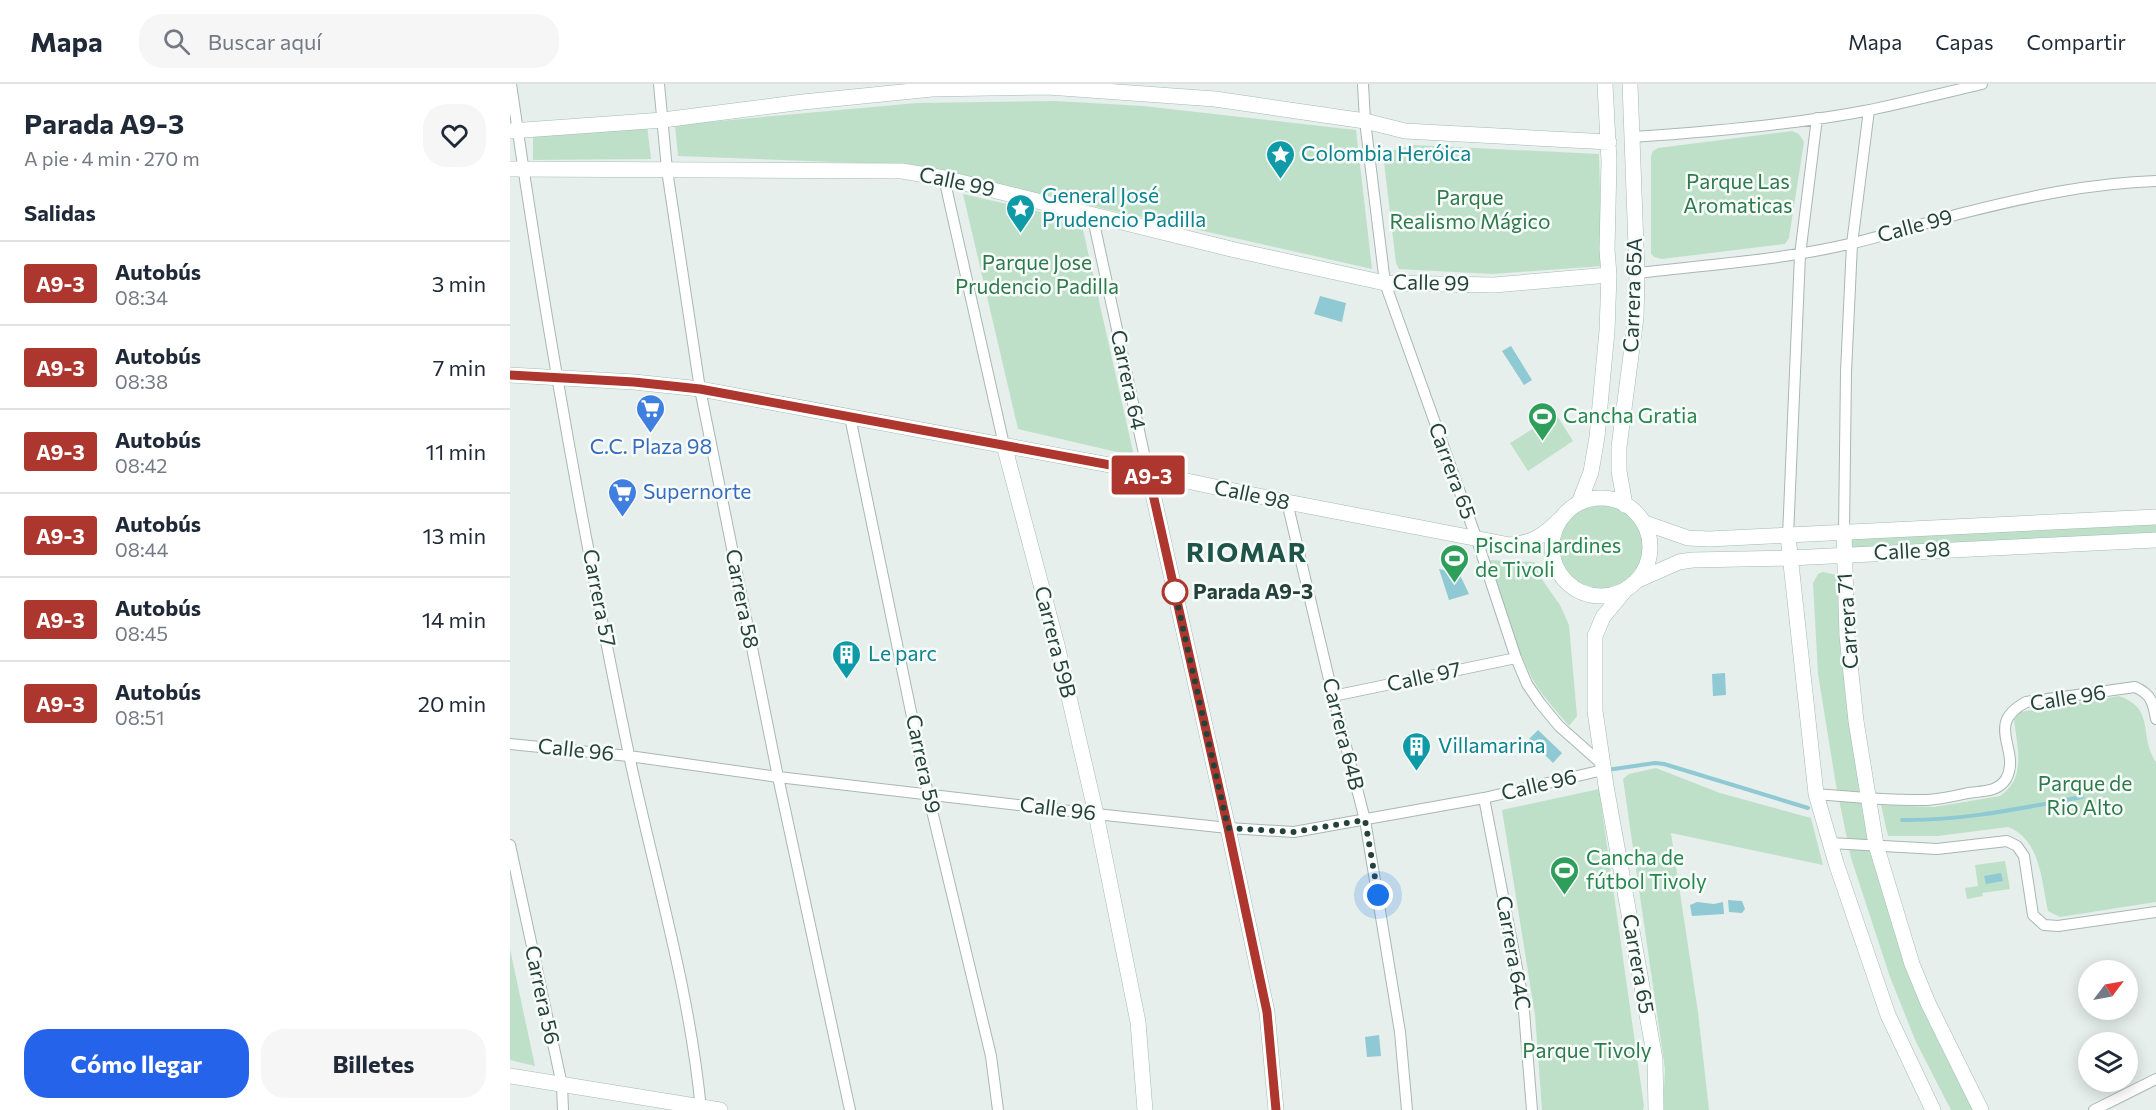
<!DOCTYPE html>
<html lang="es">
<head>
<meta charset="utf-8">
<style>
  :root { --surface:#fff; --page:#f6f6f7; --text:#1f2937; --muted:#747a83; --line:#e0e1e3; --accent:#2563eb }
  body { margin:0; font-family:Commissioner,sans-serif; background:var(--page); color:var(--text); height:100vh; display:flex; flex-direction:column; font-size:22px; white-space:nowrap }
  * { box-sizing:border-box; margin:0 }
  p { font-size:20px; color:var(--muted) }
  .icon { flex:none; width:33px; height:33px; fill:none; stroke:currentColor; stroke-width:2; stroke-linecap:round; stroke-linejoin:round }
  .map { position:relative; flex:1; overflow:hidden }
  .sheet { display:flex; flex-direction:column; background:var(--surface); width:510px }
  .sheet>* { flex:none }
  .badge { padding:0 12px; border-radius:4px; font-size:21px; line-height:39px }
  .needle { width:39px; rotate:58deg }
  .controls { position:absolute; left:1568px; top:876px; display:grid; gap:12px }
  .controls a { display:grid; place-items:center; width:60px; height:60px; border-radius:50%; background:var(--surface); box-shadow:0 3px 15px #0003; font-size:30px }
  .you { position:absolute; width:30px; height:30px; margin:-15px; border:4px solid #fff; border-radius:50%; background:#1a73e8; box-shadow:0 0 0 9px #1a73e833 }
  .map>.badge { position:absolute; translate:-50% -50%; box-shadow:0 0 0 3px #fff }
  h2 { padding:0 24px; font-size:22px; line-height:54px }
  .round { display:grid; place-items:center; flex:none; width:63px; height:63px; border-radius:24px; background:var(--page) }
  .headline { display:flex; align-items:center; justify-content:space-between; height:102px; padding:0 24px }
  h1 { font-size:28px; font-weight:700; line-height:45px }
  .primary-button { display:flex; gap:12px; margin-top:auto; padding:12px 24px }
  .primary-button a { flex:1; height:69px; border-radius:24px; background:var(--accent); color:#fff; font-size:24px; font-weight:700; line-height:69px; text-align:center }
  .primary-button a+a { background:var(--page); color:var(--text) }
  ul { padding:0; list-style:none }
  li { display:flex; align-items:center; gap:18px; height:84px; padding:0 24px; border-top:2px solid var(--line) }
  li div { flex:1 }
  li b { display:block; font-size:22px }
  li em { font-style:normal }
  li .badge { min-width:66px; font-weight:700; text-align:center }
  header { display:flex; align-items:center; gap:36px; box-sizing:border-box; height:84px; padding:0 30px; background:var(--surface); border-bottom:2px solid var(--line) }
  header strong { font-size:28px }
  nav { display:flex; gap:33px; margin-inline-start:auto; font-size:21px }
  .search { width:420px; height:54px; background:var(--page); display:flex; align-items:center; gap:15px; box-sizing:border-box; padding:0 21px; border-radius:24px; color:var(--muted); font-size:22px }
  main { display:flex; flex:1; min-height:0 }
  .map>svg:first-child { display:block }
</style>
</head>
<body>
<header>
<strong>Mapa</strong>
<div class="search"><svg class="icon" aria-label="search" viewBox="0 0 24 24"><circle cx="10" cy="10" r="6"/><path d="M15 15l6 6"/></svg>Buscar aquí</div>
<nav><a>Mapa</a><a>Capas</a><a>Compartir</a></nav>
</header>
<main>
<section class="sheet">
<div class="headline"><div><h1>Parada A9-3</h1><p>A pie · 4 min · 270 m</p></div><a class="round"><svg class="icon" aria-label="heart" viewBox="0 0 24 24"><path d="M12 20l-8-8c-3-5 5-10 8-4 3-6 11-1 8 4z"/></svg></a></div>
<h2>Salidas</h2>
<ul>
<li><span class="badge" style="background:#ad372e;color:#fff">A9-3</span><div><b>Autobús</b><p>08:34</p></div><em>3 min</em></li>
<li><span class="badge" style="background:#ad372e;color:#fff">A9-3</span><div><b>Autobús</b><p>08:38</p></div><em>7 min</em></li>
<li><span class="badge" style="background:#ad372e;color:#fff">A9-3</span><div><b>Autobús</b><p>08:42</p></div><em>11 min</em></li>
<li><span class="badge" style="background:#ad372e;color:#fff">A9-3</span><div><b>Autobús</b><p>08:44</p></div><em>13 min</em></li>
<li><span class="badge" style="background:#ad372e;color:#fff">A9-3</span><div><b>Autobús</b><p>08:45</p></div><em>14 min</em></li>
<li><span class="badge" style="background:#ad372e;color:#fff">A9-3</span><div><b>Autobús</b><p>08:51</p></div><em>20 min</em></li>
</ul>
<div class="primary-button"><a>Cómo llegar</a><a>Billetes</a></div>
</section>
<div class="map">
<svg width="1646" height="1026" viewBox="0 0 1646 1026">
  <rect width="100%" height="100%" fill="#e6efeb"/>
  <path fill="#bfe0c8" d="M546,17L633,22L846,46L862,185L401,81L168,72L165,41L407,19Z
    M137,41L141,75L23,76V50Z
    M1282,47L1289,50L1294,58L1279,154L1275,160L1152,175L1144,173L1141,169V72L1143,67L1148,64Z
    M903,61L1089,70L1092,182L982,190L889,185L886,179L874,78L877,68Z
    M453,110L571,137L624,372L508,345Z
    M1046,330L1063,357L1018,387L1000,359Z
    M1049 462a42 42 0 1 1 84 0a42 42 0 1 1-84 0Z
    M1646,440V450L1339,464V454Z
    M979,476L1024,478L1031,494L1050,521L1059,541L1067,632L1059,642C1045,625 1027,607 1018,586C1001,551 991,513 979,476Z
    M1313,488L1327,491L1331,495L1368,774L1465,1026H1441L1406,958L1380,893L1341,774L1326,701L1308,590L1303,499L1308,490Z
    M1609,612C1646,625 1628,650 1646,678V818L1550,833L1538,827C1531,796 1531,756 1498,743L1428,752H1378L1371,721L1424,723L1490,712C1517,694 1507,663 1504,635L1510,628Z
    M1146,684L1210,709L1301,734L1313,781L1161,749L1188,928L1199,1026H1153L1155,985L1113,695L1119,690Z
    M1089,705L1134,1022L1133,1026H1032L1025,931L992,726Z
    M1495,777L1500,805L1472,809L1473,812L1457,815L1455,804L1468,802L1465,781Z
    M0,865L25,982L0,976Z"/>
  <path fill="#8ec9d4" d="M810,212L836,219L832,238L804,230Z
    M1001,262L1022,296L1014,301L992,267Z
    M929,485L949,489L959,510L939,516Z
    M1215,589L1216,611L1203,612L1202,590Z
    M1028,646L1052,669L1043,679L1019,655Z
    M1491,789L1493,797L1476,800L1474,792Z
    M1218,816L1232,817L1235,825L1232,829L1219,828Z
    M1187,818L1204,820L1213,818L1214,830L1182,832L1180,821Z
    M869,951L871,972L857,973L855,953Z"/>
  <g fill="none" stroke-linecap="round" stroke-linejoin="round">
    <path stroke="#8ec9d4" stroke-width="4" d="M1097,686L1145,679L1154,680L1298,724
      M1392,736C1452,737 1512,724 1572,713"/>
    <defs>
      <path id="street" d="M1,0C33,225 73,449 119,671C144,789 180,906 191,1026
        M149,0L157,86L190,305L268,693L340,1026
        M853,0L855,37L875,199L967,456L1006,574L1017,600L1030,619L1049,642L1093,681
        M1122,53C1201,48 1282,41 1360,26C1397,18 1434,9 1472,0
        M434,94L494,361
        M582,130L638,388
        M1127,189C1198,181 1270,176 1339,160C1378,151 1415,139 1453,129C1516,113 1581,99 1646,97
        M340,333L418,710L481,972L488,1026
        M777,418L823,612L855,736L890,948L897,1026
        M1334,449L1336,288L1342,160L1359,26
        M1278,452L1290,171L1307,34
        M823,612L1006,574
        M0,660L119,672L268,693L586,730L718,744L784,748L974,714L1093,686
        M1306,710C1343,713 1380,717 1417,716C1431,715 1445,712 1458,709C1472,707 1488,708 1496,695C1512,666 1473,641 1516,618L1625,603C1641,610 1643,618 1646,635
        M974,714L1013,915L1022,1026
        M1320,759L1427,765L1497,757L1507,762L1514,772L1523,831L1534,841L1548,842L1646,828
        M0,761L52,1001L53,1026
        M1584,1026L1646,995"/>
      <path id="secondary" d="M0,47L153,36L293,18L422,5L538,3L705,15L855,37L895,47L1099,58
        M0,85L392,87L434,94L725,166L875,199L984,201L1099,191
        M0,291L124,298L190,305L605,382L777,418L1000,461C1022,459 1035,451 1050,435
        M494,361L547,561L586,730L628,938L635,1026
        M638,388L718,744L757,928L766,1026
        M1042 463a49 49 0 1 1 98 0a49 49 0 1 1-98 0Z
        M1069,419L1081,388L1087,353L1097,247L1099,191L1097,166L1099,77L1095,0
        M1115,421L1109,387V363L1126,233L1127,189L1120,0
        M1135,439L1178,454L1199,455L1646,433
        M1334,449L1337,552L1346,637L1366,761L1402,880L1418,919L1471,1026
        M1278,452L1306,710L1326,779L1378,931L1423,1026
        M1126,497L1169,478L1182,476L1280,474L1646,456
        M1117,504L1093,533L1085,552V627L1096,702L1145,975L1146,1026
        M0,992L210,1026"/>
    </defs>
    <use href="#street" stroke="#a8b8b2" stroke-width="12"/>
    <use href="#secondary" stroke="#a4bbb3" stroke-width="16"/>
    <use href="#street" stroke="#fff" stroke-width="10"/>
    <use href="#secondary" stroke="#fff" stroke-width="15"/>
  </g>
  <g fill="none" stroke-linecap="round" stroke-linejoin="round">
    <defs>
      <path id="line" d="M0,291L124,298L190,305L638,388L718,744L757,928L766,1026"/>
    </defs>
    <use href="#line" stroke="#fff" stroke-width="14"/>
    <use href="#line" stroke="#ad372e" stroke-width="9"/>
    <path stroke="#24423a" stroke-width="6" stroke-dasharray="0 10.8" d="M665,508L663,500L718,744L783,748L855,736L868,811"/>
  </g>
  <defs>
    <symbol id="sight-pin" viewBox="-11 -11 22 30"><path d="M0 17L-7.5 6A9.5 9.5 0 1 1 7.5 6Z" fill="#0f9aa8" stroke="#f7fbf9"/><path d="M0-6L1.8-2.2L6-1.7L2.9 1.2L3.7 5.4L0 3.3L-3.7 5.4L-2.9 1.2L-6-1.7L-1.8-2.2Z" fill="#fff"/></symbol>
    <symbol id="supermarket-pin" viewBox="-11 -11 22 30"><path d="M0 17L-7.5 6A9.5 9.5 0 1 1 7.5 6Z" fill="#3f7fe0" stroke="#f7fbf9"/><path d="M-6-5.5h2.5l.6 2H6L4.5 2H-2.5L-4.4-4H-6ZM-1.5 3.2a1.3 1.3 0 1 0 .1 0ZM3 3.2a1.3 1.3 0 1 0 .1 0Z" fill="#fff"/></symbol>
    <symbol id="stadium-pin" viewBox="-11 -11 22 30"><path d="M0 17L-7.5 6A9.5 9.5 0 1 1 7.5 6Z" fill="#2e9e5b" stroke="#f7fbf9"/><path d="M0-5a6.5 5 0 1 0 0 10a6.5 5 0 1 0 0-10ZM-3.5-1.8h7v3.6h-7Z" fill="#fff"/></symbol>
    <symbol id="building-pin" viewBox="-11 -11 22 30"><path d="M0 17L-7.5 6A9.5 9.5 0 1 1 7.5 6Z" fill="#0f9aa8" stroke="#f7fbf9"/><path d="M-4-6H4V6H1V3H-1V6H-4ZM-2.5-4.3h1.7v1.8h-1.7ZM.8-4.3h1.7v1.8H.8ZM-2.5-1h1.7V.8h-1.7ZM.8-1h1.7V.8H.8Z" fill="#fff"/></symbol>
  </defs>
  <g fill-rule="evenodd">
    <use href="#sight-pin" x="754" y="54" width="33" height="45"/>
    <use href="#sight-pin" x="494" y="108" width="33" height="45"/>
    <use href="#supermarket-pin" x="124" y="308" width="33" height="45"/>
    <use href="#stadium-pin" x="1016" y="316" width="33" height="45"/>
    <use href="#supermarket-pin" x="96" y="392" width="33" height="45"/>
    <use href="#stadium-pin" x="928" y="458" width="33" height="45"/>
    <use href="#building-pin" x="320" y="554" width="33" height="45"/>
    <use href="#building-pin" x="890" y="646" width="33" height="45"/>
    <use href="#stadium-pin" x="1038" y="770" width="33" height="45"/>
  </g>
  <circle fill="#fff" stroke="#ad372e" stroke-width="3" cx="665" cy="508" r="12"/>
  <g text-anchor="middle" stroke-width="5" stroke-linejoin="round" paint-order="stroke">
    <g font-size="21" fill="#0d838f" stroke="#f7fbf9" text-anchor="start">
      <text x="791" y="77">Colombia Heróica</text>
      <text x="532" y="119">General José<tspan x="532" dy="24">Prudencio Padilla</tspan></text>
      <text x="358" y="577">Le parc</text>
      <text x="928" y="669">Villamarina</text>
    </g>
    <g font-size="21" fill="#24423a" stroke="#f7fbf9">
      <text transform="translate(447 98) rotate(12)" y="7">Calle 99</text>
      <text transform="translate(1405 142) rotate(-15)" y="7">Calle 99</text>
      <text transform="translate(921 199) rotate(1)" y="7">Calle 99</text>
      <text transform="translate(1123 211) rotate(-88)" y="7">Carrera 65A</text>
      <text transform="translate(618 296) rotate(78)" y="7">Carrera 64</text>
      <text transform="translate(942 387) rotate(70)" y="7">Carrera 65</text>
      <text transform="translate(742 411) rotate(12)" y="7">Calle 98</text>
      <text transform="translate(1402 467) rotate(-3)" y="7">Calle 98</text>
      <text transform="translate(89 514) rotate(79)" y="7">Carrera 57</text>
      <text transform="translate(232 515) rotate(79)" y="7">Carrera 58</text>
      <text transform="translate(1338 537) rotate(-94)" y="7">Carrera 71</text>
      <text transform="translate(545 558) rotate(76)" y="7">Carrera 59B</text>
      <text transform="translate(914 593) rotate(-12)" y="7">Calle 97</text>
      <text transform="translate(1558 614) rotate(-9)" y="7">Calle 96</text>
      <text transform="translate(833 650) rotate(76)" y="7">Carrera 64B</text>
      <text transform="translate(66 666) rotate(6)" y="7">Calle 96</text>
      <text transform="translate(413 680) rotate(78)" y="7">Carrera 59</text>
      <text transform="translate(1029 701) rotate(-13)" y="7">Calle 96</text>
      <text transform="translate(548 725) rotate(7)" y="7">Calle 96</text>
      <text transform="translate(1003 869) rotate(80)" y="7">Carrera 64C</text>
      <text transform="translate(1128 880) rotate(80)" y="7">Carrera 65</text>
      <text transform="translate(32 911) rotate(78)" y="7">Carrera 56</text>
    </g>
    <g font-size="21" fill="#2d7a4b" stroke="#f7fbf9">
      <text x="1228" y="105">Parque Las<tspan x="1228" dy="24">Aromaticas</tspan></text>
      <text x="960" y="121">Parque<tspan x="960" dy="24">Realismo Mágico</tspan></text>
      <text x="527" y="186">Parque Jose<tspan x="527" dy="24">Prudencio Padilla</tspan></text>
      <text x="1575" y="707">Parque de<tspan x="1575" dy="24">Rio Alto</tspan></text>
      <text x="1077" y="974">Parque Tivoly</text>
    </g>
    <g font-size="21" fill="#27864d" stroke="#f7fbf9" text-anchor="start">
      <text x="1053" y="339">Cancha Gratia</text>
      <text x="965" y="469">Piscina Jardines<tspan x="965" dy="24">de Tivoli</tspan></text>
      <text x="1076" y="781">Cancha de<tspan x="1076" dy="24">fútbol Tivoly</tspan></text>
    </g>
    <g font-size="21" fill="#366cbe" stroke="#f7fbf9">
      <text x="141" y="370">C.C. Plaza 98</text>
      <text x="133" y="415" text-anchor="start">Supernorte</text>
    </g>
    <g font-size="21" font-weight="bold" fill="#24423a" stroke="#f7fbf9" text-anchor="start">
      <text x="683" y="515">Parada A9-3</text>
    </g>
    <g font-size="27" font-weight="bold" letter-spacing="1.5" fill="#1f5548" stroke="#f7fbf9">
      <text x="737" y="478">RIOMAR</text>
    </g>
  </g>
</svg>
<div class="controls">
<a><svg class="needle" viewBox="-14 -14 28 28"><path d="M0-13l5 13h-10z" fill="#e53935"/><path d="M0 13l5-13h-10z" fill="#747a83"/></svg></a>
<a><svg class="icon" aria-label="layers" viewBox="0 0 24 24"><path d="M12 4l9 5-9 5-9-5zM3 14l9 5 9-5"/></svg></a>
</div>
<div class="you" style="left:868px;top:811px"></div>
<b class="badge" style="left:638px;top:391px;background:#ad372e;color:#fff">A9-3</b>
</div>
</main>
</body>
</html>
